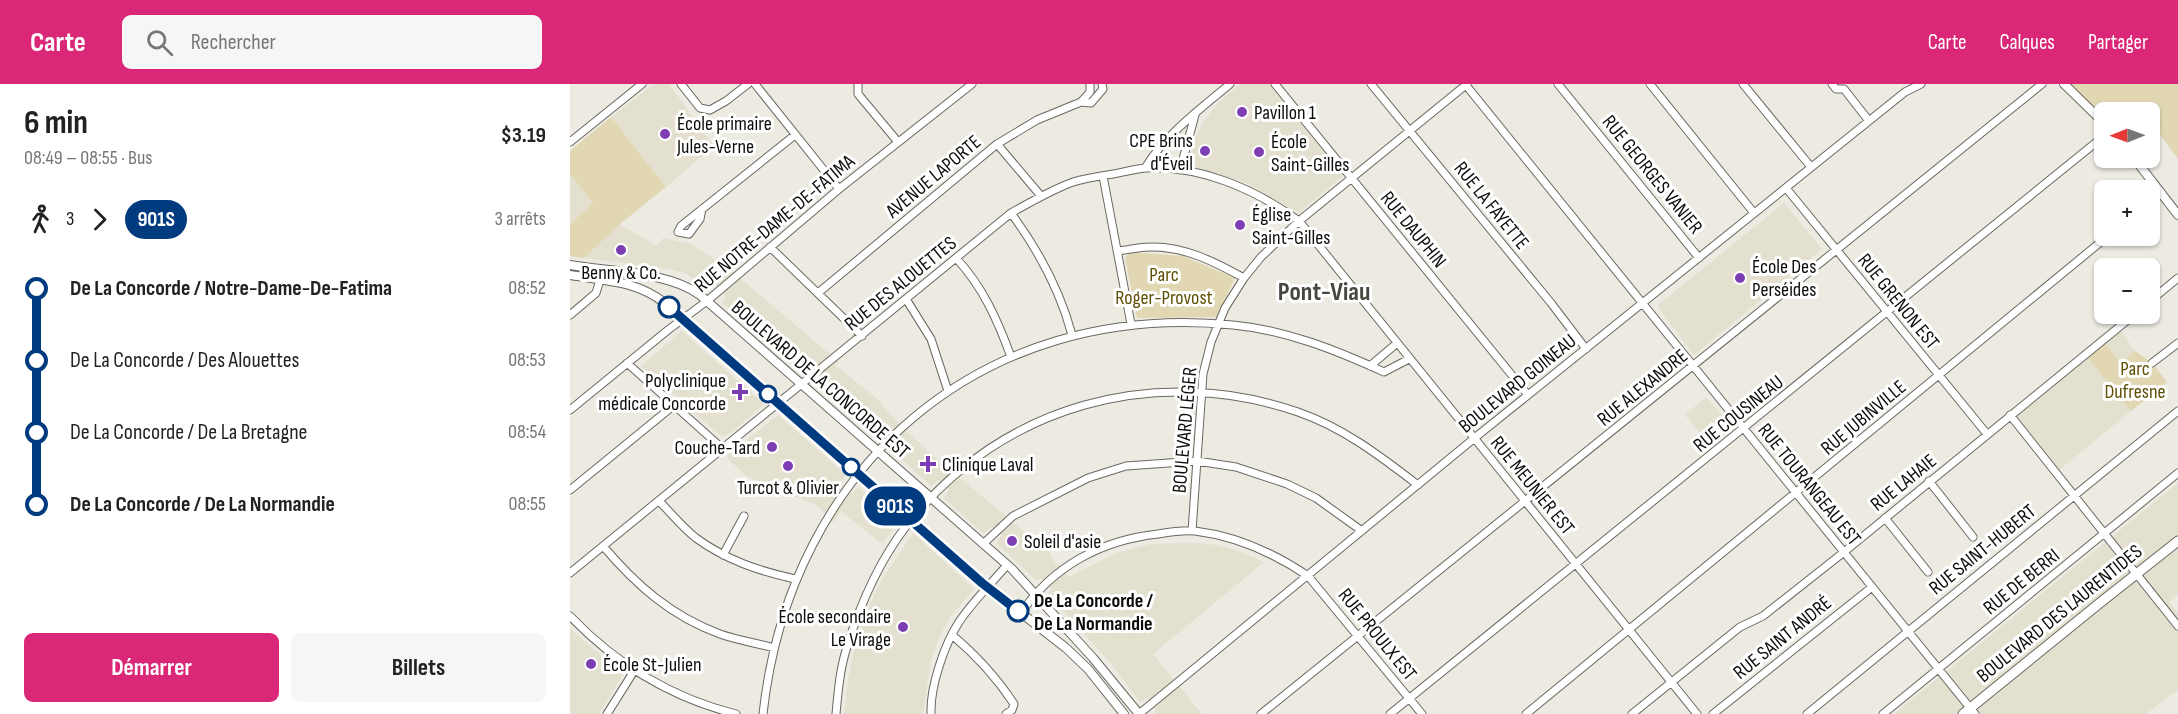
<!DOCTYPE html>
<html lang="fr">
<head>
<meta charset="utf-8">
<style>
  :root { --surface:#fff; --page:#f6f6f6; --text:#222; --muted:#767676; --accent:#db2777 }
  body { margin:0; font-family:"Sofia Sans Condensed",sans-serif; background:var(--page); color:var(--text); height:100vh; display:flex; flex-direction:column; font-size:22px; white-space:nowrap }
  * { box-sizing:border-box; margin:0 }
  p { font-size:20px; color:var(--muted) }
  .icon { flex:none; width:33px; height:33px; fill:none; stroke:currentColor; stroke-width:2; stroke-linecap:round; stroke-linejoin:round }
  .map { position:relative; flex:1; overflow:hidden }
  .drawer { display:flex; flex-direction:column; background:var(--surface); width:570px }
  .drawer>* { flex:none }
  .badge { padding:0 12px; border-radius:20px; font-size:21px; line-height:39px }
  .needle { width:39px; rotate:269deg }
  .tools { position:absolute; left:1524px; top:18px; display:grid; gap:12px }
  .tools a { display:grid; place-items:center; width:66px; height:66px; border-radius:9px; background:var(--surface); box-shadow:0 2px 4px #0004; font-size:30px }
  .map>.badge { position:absolute; translate:-50% -50%; box-shadow:0 0 0 3px #fff }
  .legs { display:flex; align-items:center; gap:9px; height:66px; padding:0 24px; font-size:20px }
  .legs p { margin-inline-start:auto }
  .summary { display:flex; align-items:center; justify-content:space-between; height:102px; padding:0 24px }
  h1 { font-size:33px; font-weight:700; line-height:45px }
  .cta { display:flex; gap:12px; margin-top:auto; padding:12px 24px }
  .cta a { flex:1; height:69px; border-radius:9px; background:var(--accent); color:#fff; font-size:24px; font-weight:700; line-height:69px; text-align:center }
  .cta a+a { background:var(--page); color:var(--text) }
  ul { padding:0 24px; list-style:none }
  li { display:flex; align-items:center; gap:21px; height:72px; font-size:22px }
  li i { display:grid; place-items:center; width:9px; height:100%; margin:0 8px; background:currentColor }
  li i::after { content:''; width:15px; height:15px; margin:-8px; border:4px solid; border-radius:50%; background:var(--surface) }
  li p { margin-inline-start:auto }
  li:first-child i { background:linear-gradient(#0000 50%,currentColor 0) }
  li:last-child i { background:linear-gradient(currentColor 50%,#0000 0) }
  header { display:flex; align-items:center; gap:36px; box-sizing:border-box; height:84px; padding:0 30px; background:var(--accent); color:#fff }
  header strong { font-size:28px }
  nav { display:flex; gap:33px; margin-inline-start:auto; font-size:21px }
  .search { width:420px; height:54px; background:var(--page); display:flex; align-items:center; gap:15px; box-sizing:border-box; padding:0 21px; border-radius:9px; color:var(--muted); font-size:22px }
  main { display:flex; flex:1; min-height:0 }
  .map>svg:first-child { display:block }
</style>
</head>
<body>
<header>
<strong>Carte</strong>
<div class="search"><svg class="icon" aria-label="search" viewBox="0 0 24 24"><circle cx="10" cy="10" r="6"/><path d="M15 15l6 6"/></svg>Rechercher</div>
<nav><a>Carte</a><a>Calques</a><a>Partager</a></nav>
</header>
<main>
<section class="drawer">
<div class="summary"><div><h1>6 min</h1><p>08:49 – 08:55 · Bus</p></div><b>$3.19</b></div>
<div class="legs"><svg class="icon" aria-label="walk" viewBox="0 0 24 24"><circle cx="13" cy="4" r="2"/><path d="M13 8l-2 6 4 7M11 14l-3 7M7 12l3-4h3l4 4"/></svg>3<svg class="icon" aria-label="forward" viewBox="0 0 24 24"><path d="M9 5l7 7-7 7"/></svg><b class="badge" style="background:#003b80;color:#fff">901S</b><p>3 arrêts</p></div>
<ul>
<li><i style="color:#003b80"></i><b>De La Concorde / Notre-Dame-De-Fatima</b><p>08:52</p></li>
<li><i style="color:#003b80"></i><span>De La Concorde / Des Alouettes</span><p>08:53</p></li>
<li><i style="color:#003b80"></i><span>De La Concorde / De La Bretagne</span><p>08:54</p></li>
<li><i style="color:#003b80"></i><b>De La Concorde / De La Normandie</b><p>08:55</p></li>
</ul>
<div class="cta"><a>Démarrer</a><a>Billets</a></div>
</section>
<div class="map">
<svg width="1608" height="630" viewBox="0 0 1608 630">
  <rect width="100%" height="100%" fill="#eceae1"/>
  <path fill="#e4e0d0" d="M84,0H99L144,62L96,103L41,33Z
    M670,0H703L775,90L729,129L676,99L617,81L625,54L634,37L647,20Z
    M0,90L23,119L0,140Z
    M1214,119L1252,165L1124,271L1087,222Z
    M49,140L87,162L93,154L121,160L158,184L269,278L265,281L306,314L330,341L361,370L450,444L459,454L478,466L484,477L499,493L546,469L580,460L629,459L646,461L669,467L694,478L583,570L632,630H583L586,627L577,614L570,618L544,583L477,510L482,505L471,494L466,496L426,459L432,451L422,443L413,449L374,414L379,406L368,396L361,402L321,366L326,360L315,349L308,356L249,303L251,300L236,286L231,288L152,218L156,212L146,201L137,206L117,190L98,185L14,174Z
    M1548,243L1565,267L1551,279L1532,256Z
    M112,247L194,320L162,348L152,353L71,282Z
    M1517,271L1561,327L1488,387L1442,332Z
    M1136,313L1163,344L1141,362L1115,331Z
    M208,331L276,391L270,399L282,410L288,403L329,438L312,460L271,427L264,438L246,421L176,392L156,373Z
    M1608,399V510L1599,518L1608,529V606L1576,630H1324Z
    M343,449L404,505L381,532L369,553L361,577L353,630H274L278,595L285,562L297,527L310,499Z
    M0,545L53,590L29,630H0Z"/>
  <path fill="#e1d8b3" d="M1494,0H1608V75L1580,37V28H1573L1570,25L1566,28H1534V39Z
    M41,33L96,103L50,140L14,174L0,172V140L23,119L0,90V67Z
    M560,168L613,172L665,194L647,233L567,234L555,174Z
    M1532,256L1551,279L1565,267L1582,279L1597,298L1561,327L1515,270Z"/>
  <g fill="none" stroke-linecap="round" stroke-linejoin="round">
    <defs>
      <path id="minor" d="M111,0L130,24L140,26L156,17L178,0
        M185,0L269,105
        M288,0V10L328,58
        M705,0L958,311
        M801,0L981,219L1016,265
        M895,0L1405,630
        M988,0L1129,174
        M1080,0L1184,129
        M1173,0L1241,83
        M1262,0L1266,5H1274L1299,37
        M511,18L521,19L533,5L532,0
        M0,58L72,0
        M427,60L471,112
        M575,84C595,51 630,25 660,0
        M610,86L625,31
        M533,92L561,240
        M1216,104L1417,350
        M1580,117L1591,108
        M132,125L130,135L119,150L108,148L111,142L225,51
        M441,129C469,167 490,206 502,251
        M200,163L292,252
        M547,167C558,166 569,163 580,163C614,162 645,178 674,194
        M386,174C413,203 428,237 441,273
        M248,209L427,60L467,36L511,18L520,8V0
        M336,215L361,255L378,307
        M1580,217L1608,194
        M0,231L26,209L30,196
        M57,279L153,365
        M1582,279L1608,259
        M800,282L826,260
        M0,326L98,246L137,217L269,105L402,0
        M1440,331L1608,542
        M1359,397L1403,453
        M0,406L103,322
        M89,417C101,429 112,443 126,454C156,476 189,487 225,495
        M1315,434L1358,488
        M622,447L633,290L641,258L655,224L674,194L691,173L729,137L897,0
        M413,460L443,432L518,394L556,382L627,377L666,383L717,400L746,414L792,447
        M33,462C66,501 101,532 150,550C167,556 186,559 204,564
        M153,471L174,432
        M0,489L441,129C461,118 481,106 503,98C516,94 530,92 543,90C554,88 565,85 575,84C630,81 685,105 729,137L1127,630
        M451,529C483,482 532,456 588,450C600,448 613,446 625,447C666,452 704,469 738,492L852,630
        M0,532C46,580 102,614 166,630
        M382,551C406,571 427,594 444,620L442,626L436,630
        M37,630L64,587
        M193,630C220,382 412,216 663,241C716,246 766,266 814,288L839,275
        M266,630C268,608 270,584 277,563C290,521 309,477 337,441C431,321 585,279 728,328C774,344 810,372 848,401
        M361,630C360,603 374,561 389,538C403,517 421,500 437,481
        M569,630L907,352L1335,8L1351,0
        M691,630L1472,0
        M820,630L1534,52
        M956,630L1538,152
        M1062,630L1170,543L1193,532L1274,468L1565,230
        M1143,630L1302,503
        M1237,630L1608,327
        M1313,630L1608,389"/>
      <path id="tertiary" d="M1494,0L1534,39
        M1564,74L1608,131
        M0,181C39,188 98,187 130,211L442,485L523,574L569,630
        M0,191C36,197 65,196 95,219L418,503L496,564L518,585L554,630"/>
      <path id="secondary" d="M1393,630L1531,518L1608,457"/>
    </defs>
    <use href="#minor" stroke="#6a6861" stroke-width="9"/>
    <use href="#tertiary" stroke="#6a6861" stroke-width="10"/>
    <use href="#secondary" stroke="#6a6861" stroke-width="11"/>
    <use href="#minor" stroke="#fff" stroke-width="7"/>
    <use href="#tertiary" stroke="#fff" stroke-width="8"/>
    <use href="#secondary" stroke="#fff" stroke-width="9"/>
  </g>
  <g fill="none" stroke-linecap="round" stroke-linejoin="round">
    <defs>
      <path id="line-1" d="M99,223L412,499L448,527"/>
    </defs>
    <use href="#line-1" stroke="#fff" stroke-width="14"/>
    <use href="#line-1" stroke="#003b80" stroke-width="9"/>
  </g>
  <g fill="#7d3eb3" stroke="#fff" stroke-width="2">
    <circle cx="672" cy="28" r="6"/>
    <circle cx="95" cy="50" r="6"/>
    <circle cx="635" cy="67" r="6"/>
    <circle cx="689" cy="68" r="6"/>
    <circle cx="670" cy="141" r="6"/>
    <circle cx="51" cy="166" r="6"/>
    <circle cx="1170" cy="194" r="6"/>
    <path d="M167 299h6v6h6v6h-6v6h-6v-6h-6v-6h6z"/>
    <circle cx="202" cy="363" r="6"/>
    <path d="M355 371h6v6h6v6h-6v6h-6v-6h-6v-6h6z"/>
    <circle cx="218" cy="382" r="6"/>
    <circle cx="442" cy="457" r="6"/>
    <circle cx="333" cy="543" r="6"/>
    <circle cx="21" cy="580" r="6"/>
  </g>
  <g fill="#fff" stroke="#003b80" stroke-width="3">
    <circle cx="99" cy="223" r="10"/>
    <circle cx="198" cy="310" r="8"/>
    <circle cx="281" cy="383" r="8"/>
    <circle cx="448" cy="527" r="10"/>
  </g>
  <g text-anchor="middle" stroke-width="6" stroke-linejoin="round" paint-order="stroke">
    <g font-size="20" fill="#0c0c09" stroke="#fff" text-anchor="start">
      <text x="684" y="35">Pavillon 1</text>
      <text x="107" y="46">École primaire<tspan x="107" dy="23">Jules-Verne</tspan></text>
      <text x="623" y="63" text-anchor="end">CPE Brins<tspan x="623" dy="23">d'Éveil</tspan></text>
      <text x="701" y="64">École<tspan x="701" dy="23">Saint-Gilles</tspan></text>
      <text x="682" y="137">Église<tspan x="682" dy="23">Saint-Gilles</tspan></text>
      <text x="1182" y="189">École Des<tspan x="1182" dy="23">Perséides</tspan></text>
      <text x="51" y="195" text-anchor="middle">Benny &amp; Co.</text>
      <text x="156" y="303" text-anchor="end">Polyclinique<tspan x="156" dy="23">médicale Concorde</tspan></text>
      <text x="190" y="370" text-anchor="end">Couche-Tard</text>
      <text x="372" y="387">Clinique Laval</text>
      <text x="218" y="410" text-anchor="middle">Turcot &amp; Olivier</text>
      <text x="454" y="464">Soleil d'asie</text>
      <text x="321" y="539" text-anchor="end">École secondaire<tspan x="321" dy="23">Le Virage</tspan></text>
      <text x="33" y="587">École St-Julien</text>
    </g>
    <g font-size="20" fill="#0c0c09" stroke="#fff">
      <text transform="translate(1083 90) rotate(51)" y="7">RUE GEORGES VANIER</text>
      <text transform="translate(363 92) rotate(-40)" y="7">AVENUE LAPORTE</text>
      <text transform="translate(922 121) rotate(51)" y="7">RUE LA FAYETTE</text>
      <text transform="translate(204 139) rotate(-40)" y="7">RUE NOTRE-DAME-DE-FATIMA</text>
      <text transform="translate(844 145) rotate(51)" y="7">RUE DAUPHIN</text>
      <text transform="translate(330 199) rotate(-39)" y="7">RUE DES ALOUETTES</text>
      <text transform="translate(1329 217) rotate(51)" y="7">RUE GRENON EST</text>
      <text transform="translate(251 295) rotate(41)" y="7">BOULEVARD DE LA CONCORDE EST</text>
      <text transform="translate(947 299) rotate(-39)" y="7">BOULEVARD GOINEAU</text>
      <text transform="translate(1072 303) rotate(-39)" y="7">RUE ALEXANDRE</text>
      <text transform="translate(1168 329) rotate(-39)" y="7">RUE COUSINEAU</text>
      <text transform="translate(1293 333) rotate(-40)" y="7">RUE JUBINVILLE</text>
      <text transform="translate(614 346) rotate(-85)" y="7">BOULEVARD LÉGER</text>
      <text transform="translate(1333 398) rotate(-39)" y="7">RUE LAHAIE</text>
      <text transform="translate(1240 400) rotate(51)" y="7">RUE TOURANGEAU EST</text>
      <text transform="translate(963 401) rotate(51)" y="7">RUE MEUNIER EST</text>
      <text transform="translate(1412 465) rotate(-39)" y="7">RUE SAINT-HUBERT</text>
      <text transform="translate(1451 497) rotate(-39)" y="7">RUE DE BERRI</text>
      <text transform="translate(1489 529) rotate(-39)" y="7">BOULEVARD DES LAURENTIDES</text>
      <text transform="translate(808 550) rotate(51)" y="7">RUE PROULX EST</text>
      <text transform="translate(1212 553) rotate(-39)" y="7">RUE SAINT ANDRÉ</text>
    </g>
    <g font-size="20" fill="#5f4f04" stroke="#fff">
      <text x="594" y="197">Parc<tspan x="594" dy="23">Roger-Provost</tspan></text>
      <text x="1565" y="291">Parc<tspan x="1565" dy="23">Dufresne</tspan></text>
    </g>
    <g font-size="20" font-weight="bold" fill="#0c0c09" stroke="#fff" text-anchor="start">
      <text x="464" y="523">De La Concorde /<tspan x="464" dy="23">De La Normandie</tspan></text>
    </g>
    <g font-size="26" font-weight="bold" fill="#47463f" stroke="#fff">
      <text x="754" y="216">Pont-Viau</text>
    </g>
  </g>
</svg>
<div class="tools">
<a><svg class="needle" viewBox="-14 -14 28 28"><path d="M0-13l5 13h-10z" fill="#e53935"/><path d="M0 13l5-13h-10z" fill="#767676"/></svg></a>
<a>+</a>
<a>−</a>
</div>
<b class="badge" style="left:325px;top:422px;background:#003b80;color:#fff">901S</b>
</div>
</main>
</body>
</html>
